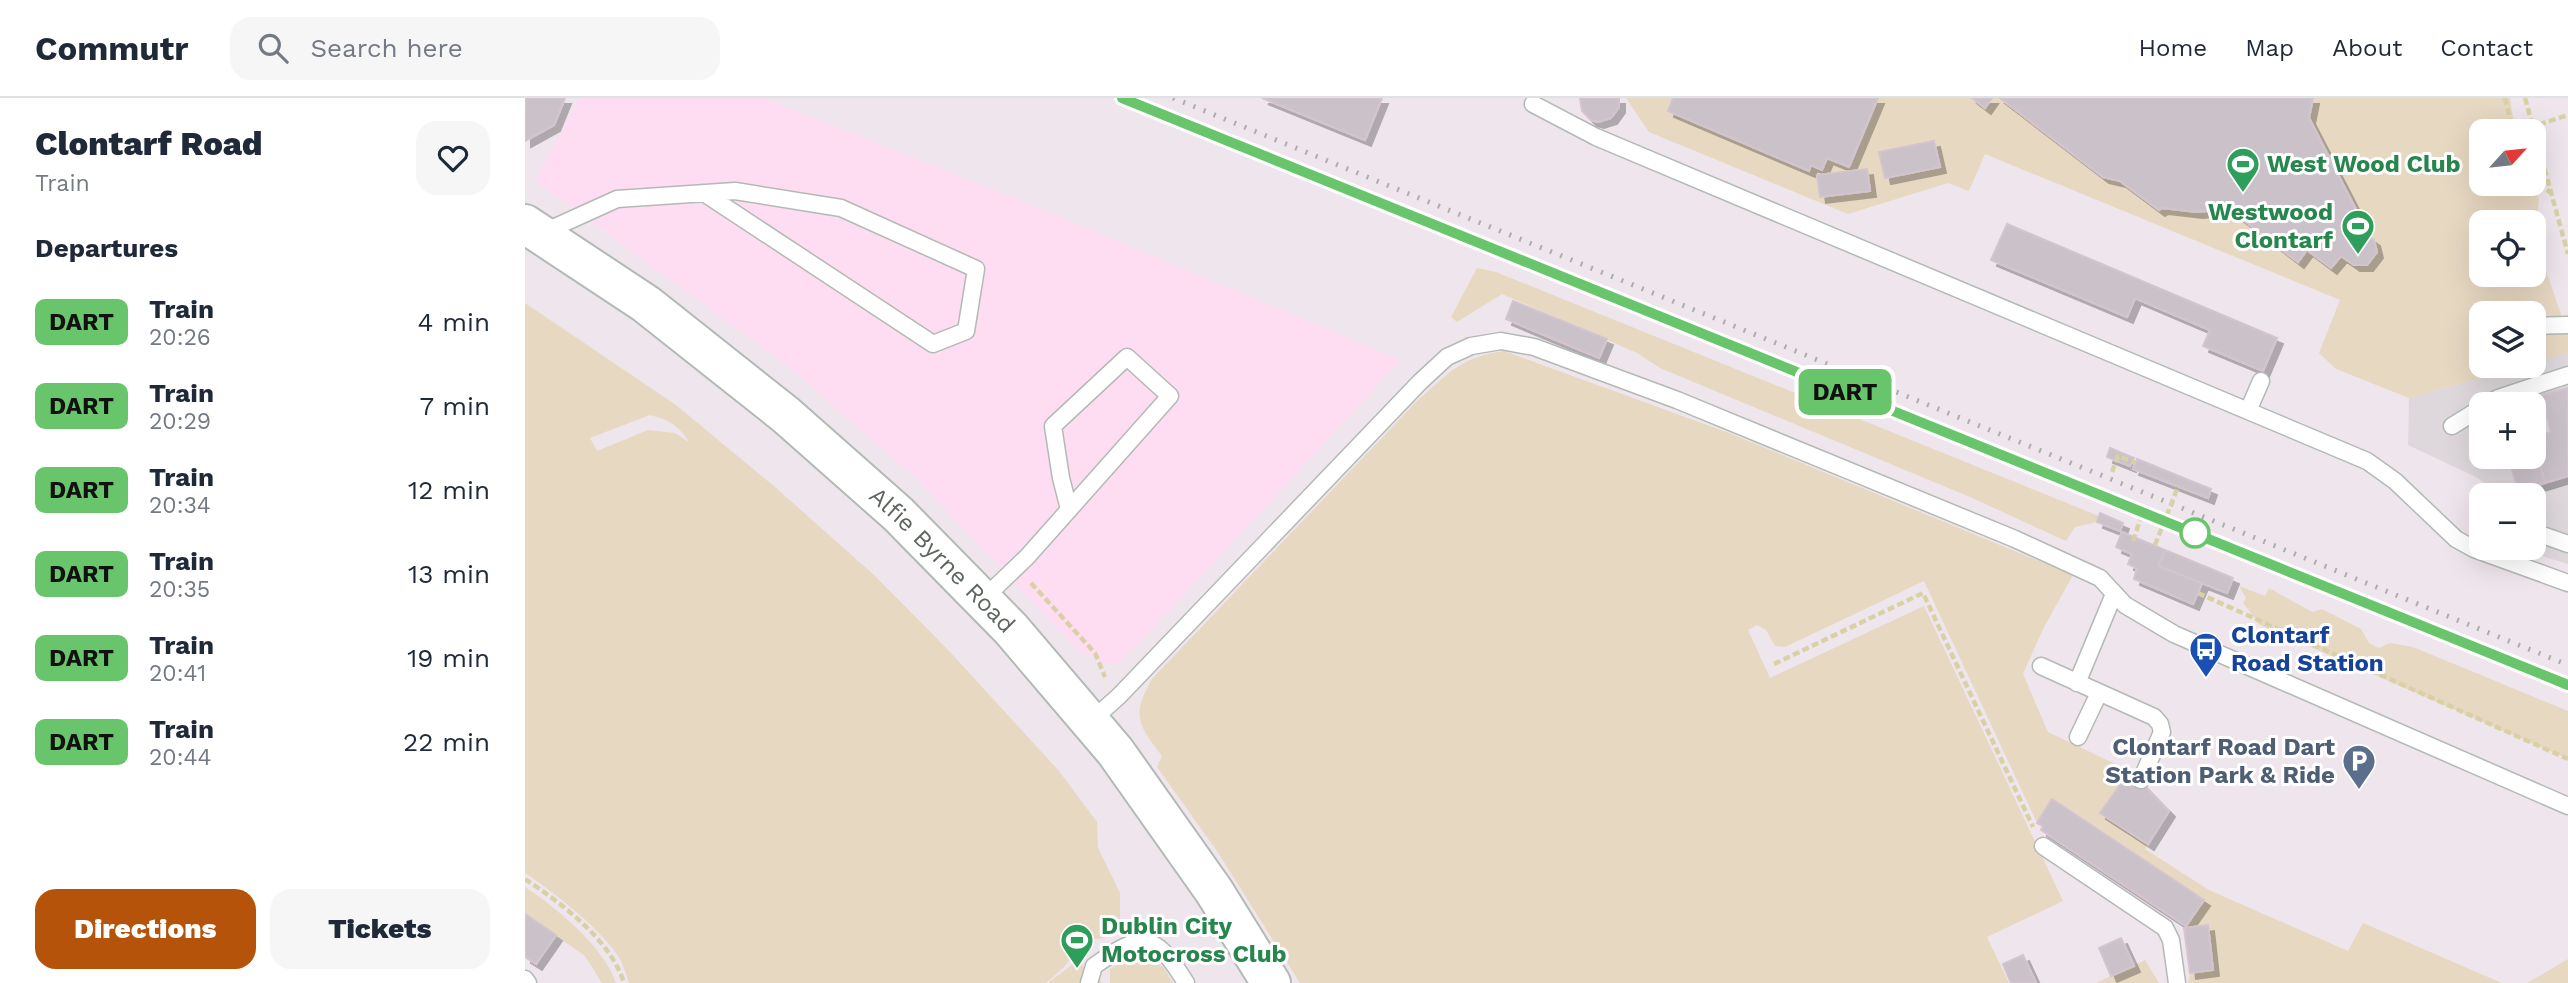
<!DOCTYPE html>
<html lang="en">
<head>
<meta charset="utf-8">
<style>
  :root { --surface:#fff; --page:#f6f6f7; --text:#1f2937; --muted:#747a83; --line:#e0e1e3; --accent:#b45309 }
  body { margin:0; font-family:"Work Sans",sans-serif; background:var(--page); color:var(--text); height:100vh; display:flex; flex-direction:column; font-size:26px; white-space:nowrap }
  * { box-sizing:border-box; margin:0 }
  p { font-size:23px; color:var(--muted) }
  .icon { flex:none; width:38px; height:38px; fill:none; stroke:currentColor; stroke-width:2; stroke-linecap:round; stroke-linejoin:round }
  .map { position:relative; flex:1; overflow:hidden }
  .side { display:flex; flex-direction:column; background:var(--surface); width:525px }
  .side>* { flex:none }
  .badge { padding:0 14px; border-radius:10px; font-size:24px; line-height:46px }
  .needle { width:46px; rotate:63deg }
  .buttons { position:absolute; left:1944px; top:21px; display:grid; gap:14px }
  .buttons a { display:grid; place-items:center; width:77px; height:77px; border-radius:14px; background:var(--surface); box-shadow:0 7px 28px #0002; font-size:35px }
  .map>.badge { position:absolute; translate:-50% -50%; box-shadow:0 0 0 4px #fff }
  h2 { padding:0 35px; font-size:26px; line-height:63px }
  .round { display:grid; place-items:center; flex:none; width:74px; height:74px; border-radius:21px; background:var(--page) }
  .overview { display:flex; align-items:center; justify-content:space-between; height:119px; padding:0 35px }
  h1 { font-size:33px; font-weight:800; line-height:52px }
  .button { display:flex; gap:14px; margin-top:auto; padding:14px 35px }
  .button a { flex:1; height:80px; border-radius:21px; background:var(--accent); color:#fff; font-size:28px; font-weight:800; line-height:80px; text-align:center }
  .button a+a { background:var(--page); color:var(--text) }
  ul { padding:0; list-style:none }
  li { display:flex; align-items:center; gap:21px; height:84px; padding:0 35px }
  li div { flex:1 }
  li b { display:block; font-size:26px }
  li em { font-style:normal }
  li .badge { min-width:77px; font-weight:700; text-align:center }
  header { display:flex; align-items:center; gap:42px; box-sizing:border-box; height:98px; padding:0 35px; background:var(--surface); border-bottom:2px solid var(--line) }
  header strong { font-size:33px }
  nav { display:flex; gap:38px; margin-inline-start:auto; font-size:24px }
  .search { width:490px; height:63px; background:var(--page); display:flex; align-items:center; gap:18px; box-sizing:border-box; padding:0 24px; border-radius:21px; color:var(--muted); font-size:26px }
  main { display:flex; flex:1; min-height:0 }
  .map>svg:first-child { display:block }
</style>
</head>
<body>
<header>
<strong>Commutr</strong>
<div class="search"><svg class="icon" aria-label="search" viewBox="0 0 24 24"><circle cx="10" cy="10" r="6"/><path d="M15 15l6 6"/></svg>Search here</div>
<nav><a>Home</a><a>Map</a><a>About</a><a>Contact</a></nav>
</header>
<main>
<section class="side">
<div class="overview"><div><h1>Clontarf Road</h1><p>Train</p></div><a class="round"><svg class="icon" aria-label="heart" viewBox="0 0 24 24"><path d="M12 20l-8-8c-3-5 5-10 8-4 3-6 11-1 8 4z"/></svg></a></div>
<h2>Departures</h2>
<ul>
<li><span class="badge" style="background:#68c56b;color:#111">DART</span><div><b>Train</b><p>20:26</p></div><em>4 min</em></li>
<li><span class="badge" style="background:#68c56b;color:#111">DART</span><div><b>Train</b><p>20:29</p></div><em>7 min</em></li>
<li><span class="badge" style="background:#68c56b;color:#111">DART</span><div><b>Train</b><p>20:34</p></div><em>12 min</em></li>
<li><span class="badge" style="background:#68c56b;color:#111">DART</span><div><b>Train</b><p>20:35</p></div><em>13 min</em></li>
<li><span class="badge" style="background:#68c56b;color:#111">DART</span><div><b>Train</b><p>20:41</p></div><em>19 min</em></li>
<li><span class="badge" style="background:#68c56b;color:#111">DART</span><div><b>Train</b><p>20:44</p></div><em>22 min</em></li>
</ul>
<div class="button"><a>Directions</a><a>Tickets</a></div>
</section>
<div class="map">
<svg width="2043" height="885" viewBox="0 0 2043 885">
  <defs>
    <filter id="shadow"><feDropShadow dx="6" dy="6" stdDeviation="0" flood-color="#0004"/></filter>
  </defs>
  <rect width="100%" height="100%" fill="#efe5ec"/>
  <path fill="#fedcf2" d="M54,0H239L504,106L876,262L614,545L591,566H580L551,550L390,379L259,265L10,83Z"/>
  <path fill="#ded8dc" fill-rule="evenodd" d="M2043,255V466L1991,450H2009V397H1974L1953,380L1883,347L1884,300L1999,268H2009V265ZM1956,306H2009V359H1956Z"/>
  <path fill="#e7d8c2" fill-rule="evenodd" d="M1101,0H1985L1990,33H1956V86H2003L2014,100L2010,140L2043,237V255L2009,265V215H1956V268H1999L1884,300L1811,271L1794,255L1815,202L1460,56L1444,93L1423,85L1323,116L1124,34ZM1956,124H2009V177H1956Z
    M952,170L971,174L1574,418L1572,424L1550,429L1541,443L1445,399L1135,270L1112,255L977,196L932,224L926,219Z
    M0,205L151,307L250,389L349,477L426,555L534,673L572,724L573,750L595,795V827L579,840L559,843L540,868L521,885H104C101,875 97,863 91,855C72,828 27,793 0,775ZM125,317C143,321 154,328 164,344L150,335L123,332L72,353L65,340Z
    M979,253L1204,335L1548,477L1518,531L1498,576L1523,634L1605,673L1644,713L1620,751L1684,792L1823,853L1838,825L1977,885H1663L1665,875L1688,872L1683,827L1659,830L1679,801L1527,702L1512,725L1399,483L1260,549L1250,548L1241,532L1232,527L1223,532L1245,580L1399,508L1538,803L1462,839L1484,885H775L692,753L632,669L637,658C613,626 606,618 627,581L891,304C923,276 935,259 979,253Z
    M1714,488L1740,498L1744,490L1787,514L1797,511L1836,531L1844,545L1854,550L1865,545L1888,549L2043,613V661L1735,527L1718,505L1721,500Z
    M0,789C31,809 79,849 91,885H77L60,858L0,816Z
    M622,857L639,870L648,885H585V871L603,860Z
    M2043,861V885H2002Z
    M1620,862L1634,885H1571Z
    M552,863L578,885H523Z"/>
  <path fill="#cac2c8" stroke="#d4c4d0" stroke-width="2" filter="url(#shadow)" d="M0,0H40L29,27L0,43Z
    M737,0H857L840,42Z
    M1055,0H1094V9L1086,20L1073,24L1066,22L1057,13Z
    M1148,0H1353L1324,69L1302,60L1297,72L1286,67L1284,73L1143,13Z
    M1447,0H1467L1460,10Z
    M1475,0H1788L1784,20L1839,127L1835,132L1849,142L1852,154L1842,167H1829L1816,158L1806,170L1782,152L1773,164L1704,111L1672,114L1637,110L1634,112L1595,83L1578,79Z
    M1409,43L1415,69L1360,80L1354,54Z
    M1342,71L1345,93L1295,99L1292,77Z
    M1482,126L1752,240L1738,273L1678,248L1685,232L1610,200L1602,219L1466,162Z
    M988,203L1082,241L1074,260L981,221Z
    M2043,290V378L2020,385L2009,345V339L2026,334L2016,297Z
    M1956,326V349L1954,350L1948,329Z
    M1585,350L1609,360L1605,368L1582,359Z
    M2013,358L2020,385L1993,392L1985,365Z
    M1612,361L1686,391L1683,400L1608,371Z
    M1575,415L1598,425L1595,433L1572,424Z
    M1597,434L1640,452L1633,468L1677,485L1668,506L1609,481L1612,470L1603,466L1607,456L1591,449Z
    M1640,452L1708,480L1702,495L1633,468Z
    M1605,673L1644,713L1623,746L1575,715Z
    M1527,701L1679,802L1661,828L1516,732L1518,728L1512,725Z
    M0,816L31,837L11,866L0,859Z
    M1683,827L1688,872L1665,875L1659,830Z
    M1596,840L1609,868L1586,878L1574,850Z
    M1498,857L1511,885H1486L1478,866Z"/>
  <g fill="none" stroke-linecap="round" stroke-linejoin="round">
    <defs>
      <path id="lane" d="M1008,6L1071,39L1842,363L1870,383L1931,441L1949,451L2043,485
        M17,135L92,101L210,93L316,110L451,171L441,233L408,246L179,95
        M2009,228L2043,227
        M1963,306L1973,300L2043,277
        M1723,313L1736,283
        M1927,328L1956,310
        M2009,434L2043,446
        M457,502L502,459L645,298L602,259L528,328L536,380L544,411
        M1516,568L1629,619L1635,626L1637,634L1616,682
        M1552,585L1589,496
        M565,624L594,598L895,284L922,259L946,248L976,243L1009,249L1152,302L1490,441L1575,480L1600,507L1649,536L2043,708
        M1553,639L1574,595
        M1518,748L1640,830L1646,842L1652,885
        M0,881L3,885
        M564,885L569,868C617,834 629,832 661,885"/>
      <g id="secondary">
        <path id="s1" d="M0,126L121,206L261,317L373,416L486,531L590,653L689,793L746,885"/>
      </g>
    </defs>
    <use href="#lane" stroke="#b3bab4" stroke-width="19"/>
    <use href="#secondary" stroke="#b2bab4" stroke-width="42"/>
    <path stroke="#d9d1a5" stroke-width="4.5" stroke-dasharray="7 3.5" stroke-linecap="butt" d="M1980,0L1988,33
      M2000,0L2043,156
      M1994,33L2043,17
      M2009,76L2014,86L2026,95
      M1587,374L1593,358L1610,365
      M1608,443L1615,422
      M506,485L570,555L580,579
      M1673,495L2043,661
      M1249,566L1398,495L1508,729
      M0,781C36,805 86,842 99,885"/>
    <use href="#lane" stroke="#fff" stroke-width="16"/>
    <use href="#secondary" stroke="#fff" stroke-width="38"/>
    <path stroke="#abaeac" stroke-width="5" stroke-dasharray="2 9" stroke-linecap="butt" d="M597,0L2043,587
      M648,0L2043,567"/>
    <path stroke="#d9d1a5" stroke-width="4.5" stroke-dasharray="7 3.5" stroke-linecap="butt" d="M1630,447L1653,389"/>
  </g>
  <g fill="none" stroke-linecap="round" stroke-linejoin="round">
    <defs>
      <path id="line" d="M597,0L2043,587"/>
    </defs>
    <use href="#line" stroke="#fff" stroke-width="16"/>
    <use href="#line" stroke="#68c56b" stroke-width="10"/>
  </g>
  <defs>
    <symbol id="stadium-pin" viewBox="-11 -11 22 30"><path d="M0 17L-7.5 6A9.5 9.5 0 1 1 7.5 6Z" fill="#2e9e5b" stroke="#fff"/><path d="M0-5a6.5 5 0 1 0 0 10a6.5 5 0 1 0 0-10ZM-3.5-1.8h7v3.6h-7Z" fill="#fff"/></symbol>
    <symbol id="bus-pin" viewBox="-11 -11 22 30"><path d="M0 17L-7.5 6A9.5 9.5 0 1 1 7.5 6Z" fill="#1a4fb4" stroke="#fff"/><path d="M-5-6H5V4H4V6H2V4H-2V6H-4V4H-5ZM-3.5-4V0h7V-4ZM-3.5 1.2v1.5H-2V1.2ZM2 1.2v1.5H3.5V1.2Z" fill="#fff"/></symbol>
    <symbol id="parking-pin" viewBox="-11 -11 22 30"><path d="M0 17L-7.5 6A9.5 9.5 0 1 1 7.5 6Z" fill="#5c6f8a" stroke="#fff"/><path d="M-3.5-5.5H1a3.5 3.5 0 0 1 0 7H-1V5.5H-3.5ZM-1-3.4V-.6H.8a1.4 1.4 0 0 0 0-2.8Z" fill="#fff"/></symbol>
  </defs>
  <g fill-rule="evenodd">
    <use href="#stadium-pin" x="1699" y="47" width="38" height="52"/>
    <use href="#stadium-pin" x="1814" y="109" width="38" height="52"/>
    <use href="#bus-pin" x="1662" y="532" width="38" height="52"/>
    <use href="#parking-pin" x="1815" y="644" width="38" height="52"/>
    <use href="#stadium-pin" x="533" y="823" width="38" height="52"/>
  </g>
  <circle fill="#fff" stroke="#68c56b" stroke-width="3.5" cx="1670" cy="435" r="14"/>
  <g text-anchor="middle" stroke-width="6" stroke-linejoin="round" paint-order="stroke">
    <g font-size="24" font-weight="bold" fill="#27864d" stroke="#fff" text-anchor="start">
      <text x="1742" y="74">West Wood Club</text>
      <text x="1808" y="122" text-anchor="end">Westwood<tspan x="1808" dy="28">Clontarf</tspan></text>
      <text x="576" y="836">Dublin City<tspan x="576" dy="28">Motocross Club</tspan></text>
    </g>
    <g font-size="24" fill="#5d665e" stroke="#fff">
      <text dy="8" stroke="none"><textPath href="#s1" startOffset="537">Alfie Byrne Road</textPath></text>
    </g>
    <g font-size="24" font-weight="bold" fill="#164399" stroke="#fff" text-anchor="start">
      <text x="1706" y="545">Clontarf<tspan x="1706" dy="28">Road Station</tspan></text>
    </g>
    <g font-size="24" font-weight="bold" fill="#4e5e75" stroke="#fff" text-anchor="end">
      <text x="1810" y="657">Clontarf Road Dart<tspan x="1810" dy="28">Station Park &amp; Ride</tspan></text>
    </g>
  </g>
</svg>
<div class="buttons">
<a><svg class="needle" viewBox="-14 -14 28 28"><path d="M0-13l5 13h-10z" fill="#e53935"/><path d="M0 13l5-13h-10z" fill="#747a83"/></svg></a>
<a><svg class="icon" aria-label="locate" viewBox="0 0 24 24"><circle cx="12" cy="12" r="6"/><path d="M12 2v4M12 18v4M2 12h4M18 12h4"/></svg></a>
<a><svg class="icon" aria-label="layers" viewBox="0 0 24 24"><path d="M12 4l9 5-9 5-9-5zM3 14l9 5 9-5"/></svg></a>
<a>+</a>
<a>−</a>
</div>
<b class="badge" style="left:1320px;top:294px;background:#68c56b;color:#111">DART</b>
</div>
</main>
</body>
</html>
